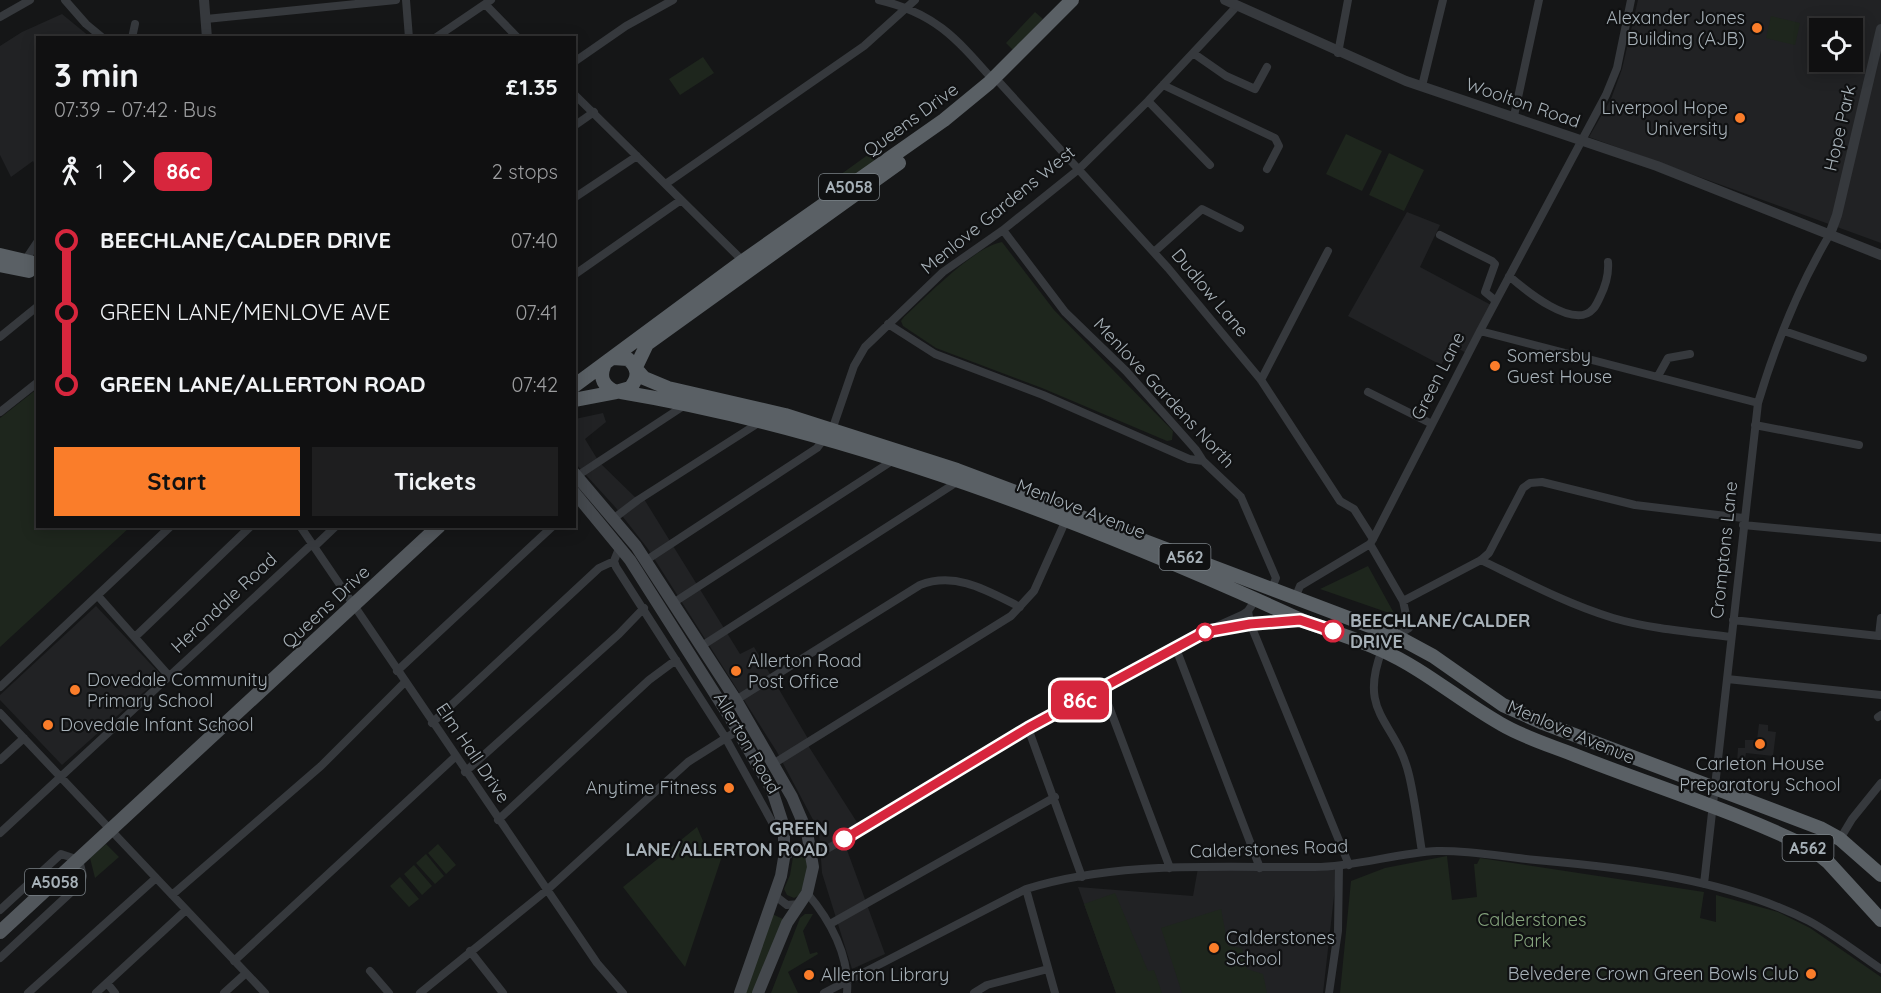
<!DOCTYPE html>
<html lang="en">
<head>
<meta charset="utf-8">
<style>
  :root { --surface:#101011; --page:#1e1e1f; --text:#f1f3f6; --muted:#9c9d9f; --line:#303031; --accent:#fa7d2a }
  body { margin:0; font-family:Quicksand,sans-serif; background:var(--page); color:var(--text); height:100vh; display:flex; flex-direction:column; font-size:22px; white-space:nowrap }
  * { box-sizing:border-box; margin:0 }
  p { font-size:20px; color:var(--muted) }
  .icon { flex:none; width:33px; height:33px; fill:none; stroke:currentColor; stroke-width:2; stroke-linecap:round; stroke-linejoin:round }
  .map { position:relative; flex:1; overflow:hidden }
  .panel { position:absolute; left:36px; top:36px; width:540px; height:492px; display:flex; flex-direction:column; background:var(--surface); border-radius:0px; box-shadow:0 3px 15px #0003,0 0 0 2px var(--line) }
  .panel>* { flex:none }
  .badge { padding:0 12px; border-radius:9px; font-size:21px; line-height:39px }
  .fabs { position:absolute; left:1809px; top:18px; display:grid; gap:12px }
  .fabs a { display:grid; place-items:center; width:54px; height:54px; border-radius:0px; background:var(--surface); box-shadow:0 3px 15px #0003,0 0 0 2px var(--line); font-size:30px }
  .map>.badge { position:absolute; translate:-50% -50%; box-shadow:0 0 0 3px #fff }
  .legs { display:flex; align-items:center; gap:9px; height:66px; padding:0 18px; font-size:20px }
  .legs p { margin-inline-start:auto }
  .head { display:flex; align-items:center; justify-content:space-between; height:102px; padding:0 18px }
  h1 { font-size:33px; font-weight:800; line-height:45px }
  .primary-button { display:flex; gap:12px; margin-top:auto; padding:12px 18px }
  .primary-button a { flex:1; height:69px; border-radius:0px; background:var(--accent); color:#111; font-size:24px; font-weight:800; line-height:69px; text-align:center }
  .primary-button a+a { background:var(--page); color:var(--text) }
  ul { padding:0 18px; list-style:none }
  li { display:flex; align-items:center; gap:21px; height:72px; font-size:22px }
  li i { display:grid; place-items:center; width:9px; height:100%; margin:0 8px; background:currentColor }
  li i::after { content:''; width:15px; height:15px; margin:-8px; border:4px solid; border-radius:50%; background:var(--surface) }
  li p { margin-inline-start:auto }
  li:first-child i { background:linear-gradient(#0000 50%,currentColor 0) }
  li:last-child i { background:linear-gradient(currentColor 50%,#0000 0) }
  .map>svg:first-child { display:block }
</style>
</head>
<body>
<div class="map">
<svg width="1881" height="993" viewBox="0 0 1881 993">
  <rect width="100%" height="100%" fill="#151617"/>
  <path fill="#212224" fill-rule="evenodd" d="M1638,0H1881V243L1589,137L1611,99L1622,69ZM1820,28H1852V62H1820Z
    M62,14L90,37L38,38L37,169L33,161L11,177L0,155V46L22,32Z
    M1407,212L1440,225L1420,267L1493,306L1468,354L1452,345L1441,365L1348,316Z
    M603,413L606,422L585,439L599,462L639,501L644,499L740,654L754,647L807,737L809,747L860,827L847,850L885,954L852,969L822,873L819,831L777,752L648,549L616,508L575,463V419Z
    M96,606L162,676L62,765L0,700V695Z
    M1759,724L1768,725V731L1776,732L1773,756L1746,753L1744,764L1737,763L1738,748H1745V740H1757Z
    M1198,868L1337,870L1323,993H1116L1078,887L1193,896Z"/>
  <path fill="#1e261d" d="M1035,12L1043,19L1013,50L1006,43Z
    M1771,16L1800,23L1795,45L1766,38Z
    M703,57L714,73L680,95L669,79Z
    M1346,134L1382,151L1362,191L1326,174Z
    M1389,153L1424,170L1404,211L1369,195Z
    M869,154L875,161L838,187L833,180Z
    M1002,242L1054,310L1173,431L1172,440L1167,441L1042,388L936,348L903,326L901,321L904,317C925,298 975,246 1002,242Z
    M37,389L38,526L130,527L0,647V418Z
    M1368,566L1395,615L1320,589Z
    M697,827L709,855L721,851L723,853L685,967L623,887Z
    M106,844L119,857L95,878L90,858Z
    M438,844L456,865L446,874L428,853Z
    M799,853L805,854L808,872L800,895L794,898L787,895L784,889L790,875L793,857Z
    M426,854L444,876L435,884L416,863Z
    M1447,856L1452,900L1477,897L1474,864H1477L1480,858L1704,892L1700,918L1716,922V895L1778,912L1810,928L1881,977V993H1340L1351,881L1385,868Z
    M414,865L432,886L422,895L404,874Z
    M400,877L419,899L409,907L390,886Z
    M1115,893L1148,971L1154,970L1162,993H1116L1084,904Z
    M1221,909L1228,946L1242,948L1247,969L1263,974L1267,993H1182L1161,928Z
    M772,914L783,919L754,993H745Z
    M805,914H813L803,931L810,954L817,952L818,954L788,972L798,993H771L800,918Z"/>
  <g fill="none" stroke-linecap="round" stroke-linejoin="round">
    <path stroke="#36393d" stroke-width="8" d="M65,0L86,24L103,38
      M406,0L409,38
      M879,0C935,13 956,38 993,80
      M485,4L518,38
      M0,17L30,0
      M206,19L396,0
      M132,38L135,24
      M435,38L491,0
      M1193,53L1226,76L1255,89L1267,67
      M1338,53L1348,0
      M574,62L626,26L673,0
      M1000,83L1168,268L1261,380L1340,501L1354,509L1373,539
      M1163,85L1275,138L1279,146L1267,169
      M1422,86L1443,0
      M574,94L743,261
      M1148,101L1210,165
      M1514,116L1539,0
      M574,126L594,112
      M667,183L864,46L915,0
      M574,198L637,156
      M1003,230L1065,312L1126,371L1196,450L1203,461L1241,497L1276,578L1271,590
      M1440,235L1492,261L1495,264L1485,292L1496,301
      M1154,252L1202,209L1240,228
      M28,256L38,241
      M574,275L681,200
      M1509,276C1524,289 1574,331 1593,309C1596,306 1598,301 1600,297C1606,285 1609,275 1608,262
      M888,324L935,354L1043,395L1189,459L1203,461
      M1480,331L1758,403
      M1784,331L1863,358
      M0,337L38,306
      M1658,376L1668,358L1690,354
      M1261,380L1328,251
      M1368,392L1432,424
      M0,412L38,382
      M1755,425L1859,445
      M832,430L854,366L865,347L943,272L1003,230L1079,169L1148,101L1237,6
      M577,476L685,405
      M613,519L638,500L760,422
      M1743,525L1881,538
      M300,526L597,963L623,993
      M1370,544L1403,601L1409,628L1396,636
      M620,546L614,561L616,567L725,737L772,822L784,827
      M314,547L336,526
      M1481,560C1524,581 1567,604 1613,618C1651,629 1691,632 1731,637
      M645,561L817,448L823,440
      M98,596L169,676
      M1295,598L1300,586L1370,544L1373,539L1480,331L1606,95L1617,68L1631,0
      M1403,601L1481,560L1489,553L1523,488L1530,483L1542,482L1635,505L1743,518
      M673,603L892,461
      M1248,611L1250,623L1349,865
      M1733,620L1879,636L1881,618
      M1220,629L1297,620
      M135,637L251,526
      M1175,646L1260,868
      M700,647L957,482
      M1382,650C1357,715 1396,720 1409,775C1415,800 1418,827 1422,852
      M397,671L553,526
      M1727,679L1881,695
      M0,687L171,526
      M1102,688L1170,868
      M736,700L920,585C956,571 988,591 1020,607
      M0,713L265,993
      M1878,717L1881,715
      M432,723L599,568L614,561
      M1028,728L1082,877
      M0,760L24,738
      M773,764L1011,616L1034,591L1065,522
      M465,772L619,634L644,608
      M498,820L649,680L676,660
      M0,833L312,544
      M1840,839L1852,819L1881,783
      M784,858L798,848L807,849L813,854L820,853C960,774 1094,680 1242,615L1248,611L1256,599
      M1704,884L1758,403C1775,346 1799,286 1830,234
      M1026,889L1055,993
      M775,891L778,898L787,905L800,904
      M807,893C830,920 850,956 847,993
      M172,895L321,766L405,682
      M0,910L61,854L79,860L83,876L81,883L0,958
      M830,924L1055,797
      M470,951L503,993
      M234,961L455,757
      M370,971L389,993
      M107,983L115,993
      M28,993L156,878
      M96,993L186,910
      M224,993L245,974
      M420,993L547,890L688,762L737,731
      M824,993L1026,889C1119,860 1220,868 1315,867C1356,867 1396,853 1437,851C1469,850 1504,857 1536,860C1627,868 1727,879 1809,921C1835,935 1857,953 1881,969
      M974,993L987,985L1048,969
      M1329,993L1338,931L1339,867"/>
    <path stroke="#36393d" stroke-width="10" d="M204,0L207,38
      M1225,0L1406,81L1657,166L1881,255
      M1830,234L1837,215L1881,29"/>
    <path stroke="#44484d" stroke-width="12" d="M574,473L636,546L736,700L792,797L807,832L813,867L807,893L787,923L758,993
      M574,492L630,560L729,716L772,790L784,827V858L781,876L740,993"/>
    <path stroke="#52575c" stroke-width="14" d="M0,932L439,526"/>
    <path stroke="#5a6065" stroke-width="14" d="M0,255L38,264
      M0,265L29,271
      M604,366C599,378 604,387 616,392L630,388C639,378 639,368 628,359L613,358
      M636,367L647,344L899,163
      M636,369L644,378L668,388L785,415L957,470L1396,636L1433,656L1503,705L1543,723L1820,828L1840,839L1881,875
      M574,386L743,261L944,120L989,83L1072,0
      M621,392C849,430 1086,522 1297,618C1324,630 1353,637 1381,650C1424,669 1460,701 1501,724C1523,737 1549,745 1572,754C1652,786 1736,811 1812,849L1828,862L1881,920
      M574,400L616,392"/>
  </g>
  <g fill="none" stroke-linecap="round" stroke-linejoin="round">
    <defs>
      <path id="line-1" d="M844,839L1028,728L1205,632L1250,624L1300,620L1333,631"/>
    </defs>
    <use href="#line-1" stroke="#fff" stroke-width="14"/>
    <use href="#line-1" stroke="#d7263d" stroke-width="9"/>
  </g>
  <g fill="#fa7d2a" stroke="#101112" stroke-width="2">
    <circle cx="1757" cy="28" r="6"/>
    <circle cx="1740" cy="118" r="6"/>
    <circle cx="1495" cy="366" r="6"/>
    <circle cx="736" cy="671" r="6"/>
    <circle cx="75" cy="690" r="6"/>
    <circle cx="48" cy="725" r="6"/>
    <circle cx="1760" cy="744" r="6"/>
    <circle cx="729" cy="788" r="6"/>
    <circle cx="1214" cy="948" r="6"/>
    <circle cx="1811" cy="974" r="6"/>
    <circle cx="809" cy="975" r="6"/>
  </g>
  <g fill="#fff" stroke="#d7263d" stroke-width="3">
    <circle cx="1333" cy="631" r="10"/>
    <circle cx="1205" cy="632" r="8"/>
    <circle cx="844" cy="839" r="10"/>
  </g>
  <g text-anchor="middle" stroke-width="4.5" stroke-linejoin="round" paint-order="stroke">
    <g fill="#101112" stroke="#7a8186" stroke-width="1.5">
      <rect x="819" y="174" width="60" height="26" rx="4.5"/>
      <rect x="1159.5" y="544" width="51" height="26" rx="4.5"/>
      <rect x="1782.5" y="835" width="51" height="26" rx="4.5"/>
      <rect x="25" y="869" width="60" height="26" rx="4.5"/>
    </g>
    <g font-size="16" font-weight="bold" fill="#a7b1b8">
      <text x="849" y="193">A5058</text>
      <text x="1185" y="563">A562</text>
      <text x="1808" y="854">A562</text>
      <text x="55" y="888">A5058</text>
    </g>
    <g font-size="18" fill="#a7b1b8" stroke="#101112" text-anchor="start">
      <text x="1745" y="24" text-anchor="end">Alexander Jones<tspan x="1745" dy="21">Building (AJB)</tspan></text>
      <text x="1728" y="114" text-anchor="end">Liverpool Hope<tspan x="1728" dy="21">University</tspan></text>
      <text x="1507" y="362">Somersby<tspan x="1507" dy="21">Guest House</tspan></text>
      <text x="748" y="667">Allerton Road<tspan x="748" dy="21">Post Office</tspan></text>
      <text x="87" y="686">Dovedale Community<tspan x="87" dy="21">Primary School</tspan></text>
      <text x="60" y="731">Dovedale Infant School</text>
      <text x="1760" y="770" text-anchor="middle">Carleton House<tspan x="1760" dy="21">Preparatory School</tspan></text>
      <text x="717" y="794" text-anchor="end">Anytime Fitness</text>
      <text x="1226" y="944">Calderstones<tspan x="1226" dy="21">School</tspan></text>
      <text x="1799" y="980" text-anchor="end">Belvedere Crown Green Bowls Club</text>
      <text x="821" y="981">Allerton Library</text>
    </g>
    <g font-size="18" fill="#a7b1b8" stroke="#101112">
      <text transform="translate(1523 103) rotate(19)" y="6">Woolton Road</text>
      <text transform="translate(911 120) rotate(-36)" y="6">Queens Drive</text>
      <text transform="translate(1840 128) rotate(-77)" y="6">Hope Park</text>
      <text transform="translate(998 210) rotate(-39)" y="6">Menlove Gardens West</text>
      <text transform="translate(1210 293) rotate(50)" y="6">Dudlow Lane</text>
      <text transform="translate(1438 376) rotate(-63)" y="6">Green Lane</text>
      <text transform="translate(1164 393) rotate(47)" y="6">Menlove Gardens North</text>
      <text transform="translate(1081 509) rotate(21)" y="6">Menlove Avenue</text>
      <text transform="translate(1724 550) rotate(-84)" y="6">Cromptons Lane</text>
      <text transform="translate(224 603) rotate(-43)" y="6">Herondale Road</text>
      <text transform="translate(326 607) rotate(-43)" y="6">Queens Drive</text>
      <text transform="translate(1571 732) rotate(23)" y="6">Menlove Avenue</text>
      <text transform="translate(747 743) rotate(60)" y="6">Allerton Road</text>
      <text transform="translate(473 753) rotate(56)" y="6">Elm Hall Drive</text>
      <text transform="translate(1269 849) rotate(-2)" y="6">Calderstones Road</text>
    </g>
    <g font-size="18" font-weight="bold" fill="#a7b1b8" stroke="#101112" text-anchor="start">
      <text x="1350" y="627">BEECHLANE/CALDER<tspan x="1350" dy="21">DRIVE</tspan></text>
      <text x="828" y="835" text-anchor="end">GREEN<tspan x="828" dy="21">LANE/ALLERTON ROAD</tspan></text>
    </g>
    <g font-size="18" fill="#85a47d" stroke="#101112">
      <text x="1532" y="926">Calderstones<tspan x="1532" dy="21">Park</tspan></text>
    </g>
  </g>
</svg>
<div class="fabs">
<a><svg class="icon" aria-label="locate" viewBox="0 0 24 24"><circle cx="12" cy="12" r="6"/><path d="M12 2v4M12 18v4M2 12h4M18 12h4"/></svg></a>
</div>
<b class="badge" style="left:1080px;top:700px;background:#d7263d;color:#fff">86c</b>
<section class="panel">
<div class="head"><div><h1>3 min</h1><p>07:39 – 07:42 · Bus</p></div><b>£1.35</b></div>
<div class="legs"><svg class="icon" aria-label="walk" viewBox="0 0 24 24"><circle cx="13" cy="4" r="2"/><path d="M13 8l-2 6 4 7M11 14l-3 7M7 12l3-4h3l4 4"/></svg>1<svg class="icon" aria-label="forward" viewBox="0 0 24 24"><path d="M9 5l7 7-7 7"/></svg><b class="badge" style="background:#d7263d;color:#fff">86c</b><p>2 stops</p></div>
<ul>
<li><i style="color:#d7263d"></i><b>BEECHLANE/CALDER DRIVE</b><p>07:40</p></li>
<li><i style="color:#d7263d"></i><span>GREEN LANE/MENLOVE AVE</span><p>07:41</p></li>
<li><i style="color:#d7263d"></i><b>GREEN LANE/ALLERTON ROAD</b><p>07:42</p></li>
</ul>
<div class="primary-button"><a>Start</a><a>Tickets</a></div>
</section>
</div>
</body>
</html>
